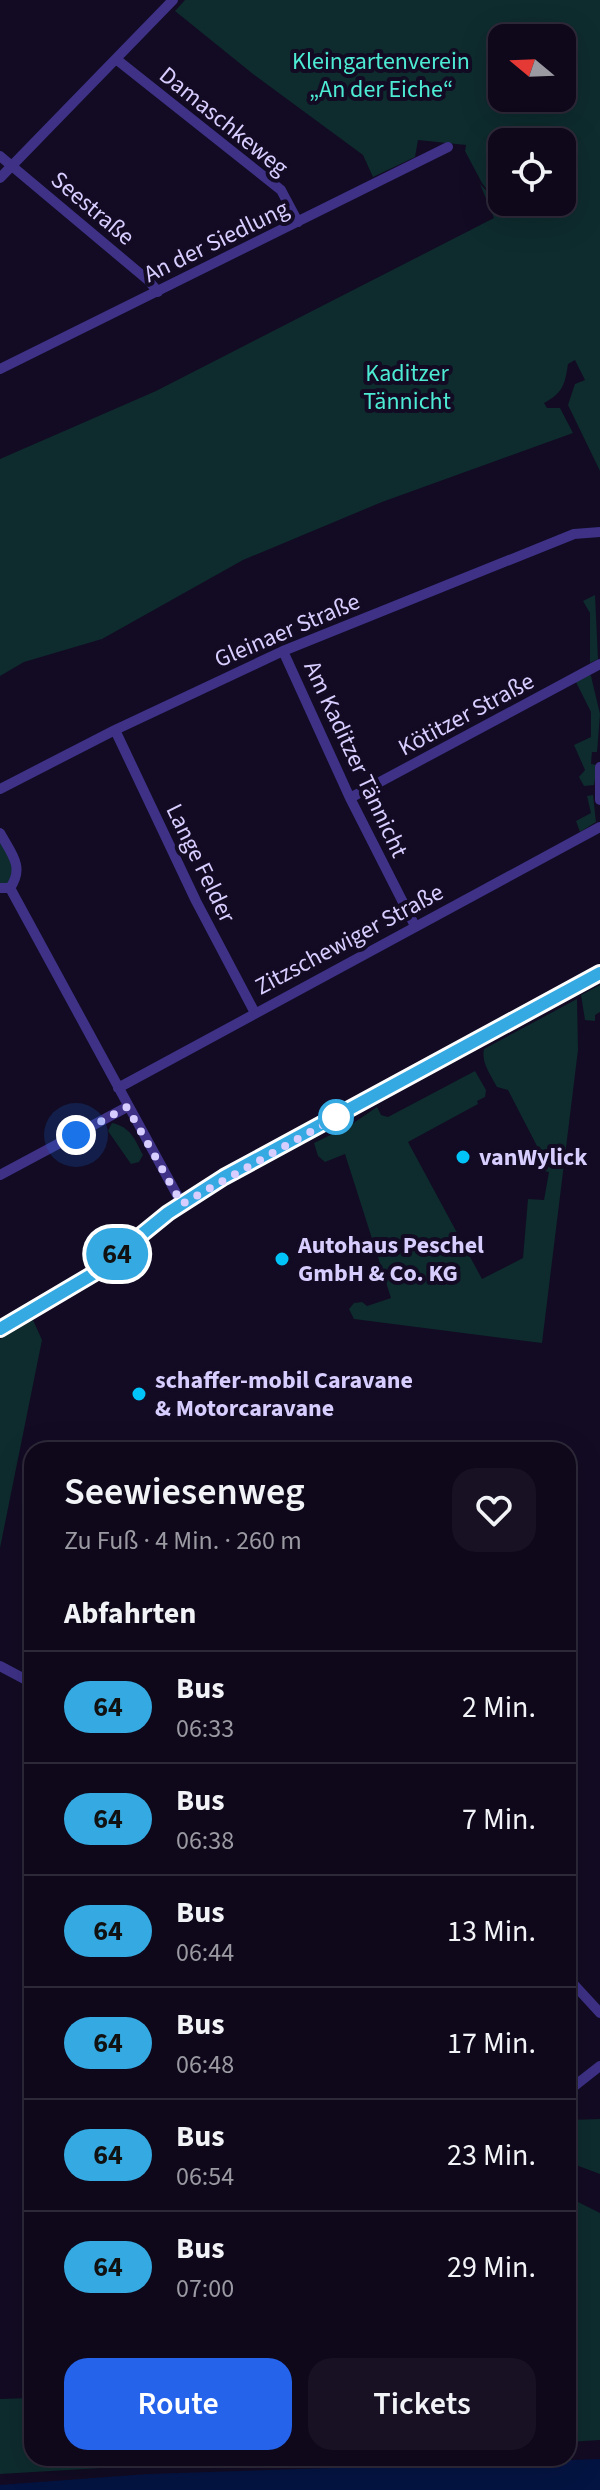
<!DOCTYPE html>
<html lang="de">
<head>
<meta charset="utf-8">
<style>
  :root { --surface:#0e081a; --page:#171123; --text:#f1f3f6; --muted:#9b9aa2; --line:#2e2939; --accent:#2563eb }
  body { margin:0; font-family:"Source Sans 3",sans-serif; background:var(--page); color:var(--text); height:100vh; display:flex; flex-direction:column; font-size:30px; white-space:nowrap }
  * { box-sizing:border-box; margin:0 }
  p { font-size:26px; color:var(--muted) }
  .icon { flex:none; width:44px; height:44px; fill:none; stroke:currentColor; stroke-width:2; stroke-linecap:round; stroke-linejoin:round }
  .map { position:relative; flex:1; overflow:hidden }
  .details { position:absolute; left:24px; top:1442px; width:552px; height:1024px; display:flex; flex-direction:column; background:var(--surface); border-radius:24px; box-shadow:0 8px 32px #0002,0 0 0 2px var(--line) }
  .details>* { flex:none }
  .badge { padding:0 16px; border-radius:26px; font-size:28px; line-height:52px }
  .needle { width:52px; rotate:289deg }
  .controls { position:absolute; left:488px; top:24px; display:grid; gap:16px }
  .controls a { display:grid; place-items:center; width:88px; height:88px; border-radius:16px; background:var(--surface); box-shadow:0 8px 32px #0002,0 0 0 2px var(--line); font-size:40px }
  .you { position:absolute; width:40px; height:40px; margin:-20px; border:6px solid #fff; border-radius:50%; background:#1a73e8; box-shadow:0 0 0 12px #1a73e833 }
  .map>.badge { position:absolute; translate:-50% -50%; box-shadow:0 0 0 4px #fff }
  h2 { padding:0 40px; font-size:30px; line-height:72px }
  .round { display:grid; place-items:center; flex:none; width:84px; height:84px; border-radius:24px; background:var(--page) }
  .overview { display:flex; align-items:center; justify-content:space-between; height:136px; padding:0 40px }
  h1 { font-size:38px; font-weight:600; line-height:60px }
  .cta { display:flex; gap:16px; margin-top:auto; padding:16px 40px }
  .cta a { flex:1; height:92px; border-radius:24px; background:var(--accent); color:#fff; font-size:32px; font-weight:600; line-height:92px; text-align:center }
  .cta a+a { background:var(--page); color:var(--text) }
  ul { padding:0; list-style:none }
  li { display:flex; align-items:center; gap:24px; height:112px; padding:0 40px; border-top:2px solid var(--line) }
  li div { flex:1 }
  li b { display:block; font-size:30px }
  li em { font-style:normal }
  li .badge { min-width:88px; font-weight:700; text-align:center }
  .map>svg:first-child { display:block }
</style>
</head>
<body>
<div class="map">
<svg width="600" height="2490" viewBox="0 0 600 2490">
  <rect width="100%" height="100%" fill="#120b23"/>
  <path fill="#0e2b2d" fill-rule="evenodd" d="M185,0H600V471L568,405L575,384L585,380L575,360L568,364C565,384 563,393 544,403L547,408H560L573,433L382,502L243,560L102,639L24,662L0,676V459L156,391L494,218L480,184L497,202L482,183L465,151L466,145L418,140L415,157L373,177L363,155L253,74L175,11ZM502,38H562V98H502ZM502,142H562V202H502Z
    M595,595L598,659L590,663V613L583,601Z
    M588,673L591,676L600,714L597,752H592L591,764L597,765L594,785L584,786L579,777L585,770L574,745L591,737V712L575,680Z
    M593,795L596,822L580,832L576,821L591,813L587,796Z
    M0,839L13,865L11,883L0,885Z
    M600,985V1012L595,1015V1021L585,1020L581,995Z
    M577,999L578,1050L542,1343L354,1319L349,1309L354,1303L362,1302L367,1306L391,1298L345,1154L325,1162L318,1156L314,1143L349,1126L377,1107L381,1115L388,1117L475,1071L486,1090L485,1097L477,1101L478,1104L408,1142L482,1279L523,1258L528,1199L544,1200L549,1172L533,1169L537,1146L508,1090L497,1087C491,1075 481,1063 484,1049Z
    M112,1123C131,1127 135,1140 143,1155L139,1162L131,1164L108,1131Z
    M33,1320L42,1340L0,1548V1339Z
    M600,2119V2174L568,2162V2120Z
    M568,2197L600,2213V2440L568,2442Z
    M32,2398V2458H268L0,2474V2399Z"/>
  <path fill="#041442" d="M600,2459V2490H0V2485L147,2474Z"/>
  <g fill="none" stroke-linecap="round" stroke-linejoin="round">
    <path stroke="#3e3186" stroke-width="10" d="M116,59L281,190L298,222
      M0,156L149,281L158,292
      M0,178L173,0
      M0,369L448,147
      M283,651L350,798L415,926
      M115,730L196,901L255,1013
      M600,767V800
      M0,789L115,730L283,651L574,534L600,532
      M350,798L600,664
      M0,833C11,853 25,867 10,888H0
      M10,888L182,1204
      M118,1088L600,827
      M0,1175L127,1107
      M0,1666L32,1683
      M568,1978L600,2013
      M568,2091L600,2066"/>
    <path stroke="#3e3186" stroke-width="12" d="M0,1329L93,1274L155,1223L205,1189L600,973"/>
  </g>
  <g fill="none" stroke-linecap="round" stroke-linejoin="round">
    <defs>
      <path id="line" d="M0,1329L93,1274L168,1213L224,1177L600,973"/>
    </defs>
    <use href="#line" stroke="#fff" stroke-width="18"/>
    <use href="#line" stroke="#35a9e1" stroke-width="12"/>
    <path stroke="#d8cdff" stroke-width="8" stroke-dasharray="0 14.4" d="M76,1135L127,1107L182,1204L344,1113L336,1117"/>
  </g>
  <circle fill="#fff" stroke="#35a9e1" stroke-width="4" cx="336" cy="1117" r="16"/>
  <g fill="#00c4f8" stroke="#120b23" stroke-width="3">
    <circle cx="463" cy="1157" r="8"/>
    <circle cx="282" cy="1259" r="8"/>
    <circle cx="139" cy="1394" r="8"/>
  </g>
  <g text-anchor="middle" stroke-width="8" stroke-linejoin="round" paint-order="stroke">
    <g font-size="24" fill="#4debd4" stroke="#120b23">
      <text x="381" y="69">Kleingartenverein<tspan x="381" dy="28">„An der Eiche“</tspan></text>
      <text x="407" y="381">Kaditzer<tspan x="407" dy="28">Tännicht</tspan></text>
    </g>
    <g font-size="24" fill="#d8cdff" stroke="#120b23">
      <text transform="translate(224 121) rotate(39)" y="8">Damaschkeweg</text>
      <text transform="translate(93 208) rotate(40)" y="8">Seestraße</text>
      <text transform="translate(216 241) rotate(-26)" y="8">An der Siedlung</text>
      <text transform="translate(287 630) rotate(-23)" y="8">Gleinaer Straße</text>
      <text transform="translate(466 714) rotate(-28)" y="8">Kötitzer Straße</text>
      <text transform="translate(356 759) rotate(65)" y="8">Am Kaditzer Tännicht</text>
      <text transform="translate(201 863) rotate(64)" y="8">Lange Felder</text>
      <text transform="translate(349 939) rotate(-28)" y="8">Zitzschewiger Straße</text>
    </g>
    <g font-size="24" font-weight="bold" fill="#d8cdff" stroke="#120b23" text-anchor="start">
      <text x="479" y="1165">vanWylick</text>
      <text x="298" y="1253">Autohaus Peschel<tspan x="298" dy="28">GmbH &amp; Co. KG</tspan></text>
      <text x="155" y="1388">schaffer-mobil Caravane<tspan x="155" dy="28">&amp; Motorcaravane</tspan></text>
    </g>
  </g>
</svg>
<div class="controls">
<a><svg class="needle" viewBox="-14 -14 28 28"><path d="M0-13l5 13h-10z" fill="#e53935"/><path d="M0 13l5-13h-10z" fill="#9b9aa2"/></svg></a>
<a><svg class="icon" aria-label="locate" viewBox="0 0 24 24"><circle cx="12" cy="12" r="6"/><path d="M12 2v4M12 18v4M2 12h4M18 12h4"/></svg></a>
</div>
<div class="you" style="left:76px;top:1135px"></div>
<b class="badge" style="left:117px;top:1254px;background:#35a9e1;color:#111">64</b>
<section class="details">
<div class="overview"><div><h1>Seewiesenweg</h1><p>Zu Fuß · 4 Min. · 260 m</p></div><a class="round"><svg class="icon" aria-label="heart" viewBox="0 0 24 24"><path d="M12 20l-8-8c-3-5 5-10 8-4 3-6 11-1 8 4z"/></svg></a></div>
<h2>Abfahrten</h2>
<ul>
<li><span class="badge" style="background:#35a9e1;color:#111">64</span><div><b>Bus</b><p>06:33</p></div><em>2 Min.</em></li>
<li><span class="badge" style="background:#35a9e1;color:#111">64</span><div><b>Bus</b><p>06:38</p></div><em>7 Min.</em></li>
<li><span class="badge" style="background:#35a9e1;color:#111">64</span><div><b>Bus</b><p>06:44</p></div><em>13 Min.</em></li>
<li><span class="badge" style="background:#35a9e1;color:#111">64</span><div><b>Bus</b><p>06:48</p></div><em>17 Min.</em></li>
<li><span class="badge" style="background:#35a9e1;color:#111">64</span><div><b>Bus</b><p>06:54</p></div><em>23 Min.</em></li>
<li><span class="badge" style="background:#35a9e1;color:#111">64</span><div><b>Bus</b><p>07:00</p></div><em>29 Min.</em></li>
</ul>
<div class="cta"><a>Route</a><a>Tickets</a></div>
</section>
</div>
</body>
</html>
